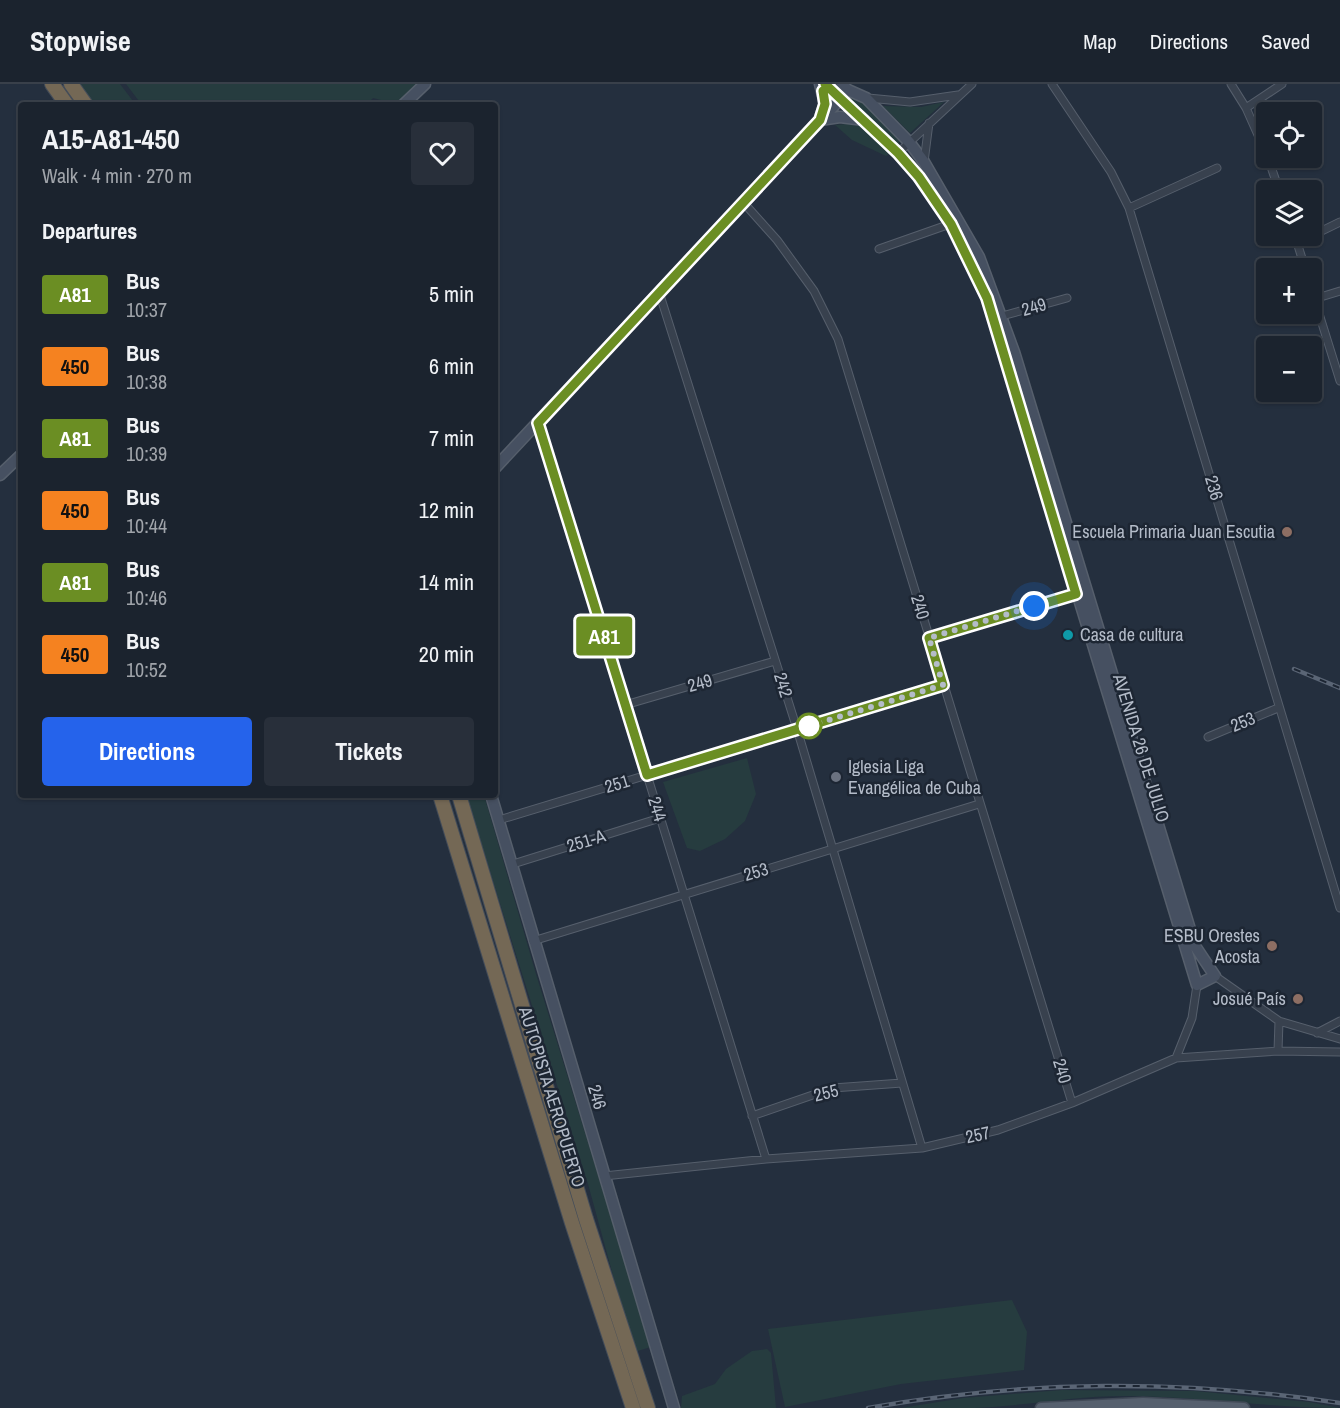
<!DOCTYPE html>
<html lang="en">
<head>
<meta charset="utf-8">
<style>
  :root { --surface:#1b232e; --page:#282f3a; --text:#f1f3f6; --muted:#a0a4aa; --line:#39404a; --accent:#2563eb }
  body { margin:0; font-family:"Archivo Narrow",sans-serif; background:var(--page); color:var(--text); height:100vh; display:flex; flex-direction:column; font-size:22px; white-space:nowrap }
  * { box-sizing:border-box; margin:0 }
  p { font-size:20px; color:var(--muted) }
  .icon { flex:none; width:33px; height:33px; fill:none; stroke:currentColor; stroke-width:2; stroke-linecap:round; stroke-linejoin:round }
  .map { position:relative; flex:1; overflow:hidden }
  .side { position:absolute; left:18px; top:18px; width:480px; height:696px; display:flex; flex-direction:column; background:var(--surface); border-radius:6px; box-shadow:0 2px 4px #0004,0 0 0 2px var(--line) }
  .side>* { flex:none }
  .badge { padding:0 12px; border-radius:4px; font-size:21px; line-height:39px }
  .controls { position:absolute; left:1256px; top:18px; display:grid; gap:12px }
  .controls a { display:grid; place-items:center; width:66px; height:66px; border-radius:6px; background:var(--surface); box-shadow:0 2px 4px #0004,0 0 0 2px var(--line); font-size:30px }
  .you { position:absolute; width:30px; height:30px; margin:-15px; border:4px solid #fff; border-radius:50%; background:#1a73e8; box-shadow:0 0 0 9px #1a73e833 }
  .map>.badge { position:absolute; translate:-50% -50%; box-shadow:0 0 0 3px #fff }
  h2 { padding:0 24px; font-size:22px; line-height:54px }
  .round { display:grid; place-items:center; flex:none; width:63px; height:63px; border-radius:6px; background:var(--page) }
  .head { display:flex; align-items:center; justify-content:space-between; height:102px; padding:0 24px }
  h1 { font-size:28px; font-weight:800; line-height:45px }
  .action { display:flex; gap:12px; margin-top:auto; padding:12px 24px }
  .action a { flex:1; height:69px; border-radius:6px; background:var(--accent); color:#fff; font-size:24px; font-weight:800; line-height:69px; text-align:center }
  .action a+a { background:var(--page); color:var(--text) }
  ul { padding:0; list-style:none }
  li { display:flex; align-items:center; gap:18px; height:72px; padding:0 24px }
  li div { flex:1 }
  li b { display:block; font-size:22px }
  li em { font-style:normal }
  li .badge { min-width:66px; font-weight:700; text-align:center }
  header { display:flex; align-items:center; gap:36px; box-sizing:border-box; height:84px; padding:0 30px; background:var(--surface); border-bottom:2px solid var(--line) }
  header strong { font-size:28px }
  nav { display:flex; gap:33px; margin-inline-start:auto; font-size:21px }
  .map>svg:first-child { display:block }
</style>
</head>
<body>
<header>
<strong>Stopwise</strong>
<nav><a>Map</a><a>Directions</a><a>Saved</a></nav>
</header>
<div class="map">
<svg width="1340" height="1324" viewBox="0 0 1340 1324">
  <rect width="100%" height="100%" fill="#242f3e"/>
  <path fill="#263c3f" d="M78,0H120L136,21H93Z
    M126,0H425L403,21C392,21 384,16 373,14L366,21H142Z
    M852,11L861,16L901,54L899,59L893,58L849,15Z
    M944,18L910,49L883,22L921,23Z
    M848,40L864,43L889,70L886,72L852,56L835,41Z
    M747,674L756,710L745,737L725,755L700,767L687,764L663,698Z
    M466,711H484L536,890L651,1263L634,1268L588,1100Z
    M1012,1216L1027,1248L1024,1286L901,1300L785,1323L768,1245Z
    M767,1265L771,1269L776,1324H681L682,1312L715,1300L726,1285L752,1267Z
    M1062,1306L1195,1307L1309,1318L1340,1324C1268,1324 1197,1312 1125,1312C1073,1312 1025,1322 974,1324C950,1324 925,1324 901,1324L963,1314Z"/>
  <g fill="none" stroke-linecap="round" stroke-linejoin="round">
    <defs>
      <path id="street" d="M1052,0L1111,88L1129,124L1340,824
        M1231,0L1246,24L1266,69
        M868,14L910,18L958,11
        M1246,24L1282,0
        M898,69L972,0
        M1268,74L1279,106
        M924,78L929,39
        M743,118L777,156L814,207L838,255L1072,1019
        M1129,124L1217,84
        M1295,152L1305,184
        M1297,159L1340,138
        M879,165L953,139
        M1311,204L1340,297
        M659,208L797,645L922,1064
        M1314,215L1340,207
        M1002,232L1067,214
        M538,339L766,1075
        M929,554L1079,509
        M625,621L775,577
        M1208,653L1278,624
        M499,736L943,601
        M513,780L660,734
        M533,857L979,720
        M1215,892L1279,937L1278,967
        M1279,937L1340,955
        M1317,949L1340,937
        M1176,974L1192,934L1197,901
        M752,1032L833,1004L902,999
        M604,1092L766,1075L922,1064L998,1046L1072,1019L1176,974L1278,967L1340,968"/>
      <path id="secondary" d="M820,0L825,20L821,31
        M825,0C871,43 919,84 951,139C965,163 975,190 987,214L1197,901L1215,892L1195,862L1014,268L979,173L924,78L909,58L866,14L848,6L841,0
        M403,21L425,0
        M820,36L840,33L864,36
        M495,384L844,11
        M0,391L21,371
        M491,711L674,1324"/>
      <path id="primary" d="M1041,1324L1143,1319L1244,1324"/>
      <path id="highway" d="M52,0L67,21
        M71,0L86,21
        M440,711L572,1139L633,1324
        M459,711L586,1135L648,1324"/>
    </defs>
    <use href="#street" stroke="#565f6c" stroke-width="9"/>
    <use href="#secondary" stroke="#565f6c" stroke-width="13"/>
    <use href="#primary" stroke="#414a57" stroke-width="13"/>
    <use href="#highway" stroke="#434c59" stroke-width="16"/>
    <use href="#street" stroke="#38414e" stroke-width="7"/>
    <use href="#secondary" stroke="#465061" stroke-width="10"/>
    <use href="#primary" stroke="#56606e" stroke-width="10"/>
    <use href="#highway" stroke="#746855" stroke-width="14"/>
    <defs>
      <path id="rail" d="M1294,585L1340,604
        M868,1324C1028,1296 1179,1295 1340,1319"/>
    </defs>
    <use href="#rail" stroke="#5a6575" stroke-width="4.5"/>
    <use href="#rail" stroke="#1d2633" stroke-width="2" stroke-dasharray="7" stroke-linecap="butt"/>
  </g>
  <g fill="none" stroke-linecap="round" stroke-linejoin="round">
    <defs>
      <path id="line" d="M823,7L825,20L820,36L538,339L647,691L943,601L929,554L1076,510L987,214L951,140L919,93L898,69L825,0"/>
    </defs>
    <use href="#line" stroke="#fff" stroke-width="14"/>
    <use href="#line" stroke="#6b8e23" stroke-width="9"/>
    <path stroke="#b4bcc9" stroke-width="6" stroke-dasharray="0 10.8" d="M809,642L943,601L929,554L1034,522"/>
  </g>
  <g fill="#8d6e63" stroke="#1d2633" stroke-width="2">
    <circle cx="1287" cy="448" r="6"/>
    <circle cx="1272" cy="862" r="6"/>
    <circle cx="1298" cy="915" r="6"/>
  </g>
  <circle fill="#0f9aa8" stroke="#1d2633" stroke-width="2" cx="1068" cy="551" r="6"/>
  <circle fill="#fff" stroke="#6b8e23" stroke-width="3" cx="809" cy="642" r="12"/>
  <circle fill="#6b7280" stroke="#1d2633" stroke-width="2" cx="836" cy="693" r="6"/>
  <g text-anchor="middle" stroke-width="5" stroke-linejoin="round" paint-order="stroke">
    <g font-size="18" fill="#b4bcc9" stroke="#1d2633">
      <text transform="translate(1034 223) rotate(-16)" y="6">249</text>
      <text transform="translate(1214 404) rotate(74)" y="6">236</text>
      <text transform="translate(920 523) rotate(73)" y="6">240</text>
      <text transform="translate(700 599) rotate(-16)" y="6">249</text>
      <text transform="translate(783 601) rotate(73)" y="6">242</text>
      <text transform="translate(1243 638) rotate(-23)" y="6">253</text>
      <text transform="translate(1141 664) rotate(73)" y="6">AVENIDA 26 DE JULIO</text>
      <text transform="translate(617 700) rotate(-17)" y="6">251</text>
      <text transform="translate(657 725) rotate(73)" y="6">244</text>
      <text transform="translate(586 757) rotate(-17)" y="6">251-A</text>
      <text transform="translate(756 788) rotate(-17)" y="6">253</text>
      <text transform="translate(1062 987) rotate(73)" y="6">240</text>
      <text transform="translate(826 1009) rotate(-14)" y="6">255</text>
      <text transform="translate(552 1013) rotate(73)" y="6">AUTOPISTA AEROPUERTO</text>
      <text transform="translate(597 1013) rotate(73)" y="6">246</text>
      <text transform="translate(978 1051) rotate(-13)" y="6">257</text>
    </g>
    <g font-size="18" fill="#b4bcc9" stroke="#1d2633" text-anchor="end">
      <text x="1275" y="454">Escuela Primaria Juan Escutia</text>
      <text x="1080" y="557" text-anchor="start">Casa de cultura</text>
      <text x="848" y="689" text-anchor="start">Iglesia Liga<tspan x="848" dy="21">Evangélica de Cuba</tspan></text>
      <text x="1260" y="858">ESBU Orestes<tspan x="1260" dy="21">Acosta</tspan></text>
      <text x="1286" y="921">Josué País</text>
    </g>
  </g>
</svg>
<div class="controls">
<a><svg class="icon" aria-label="locate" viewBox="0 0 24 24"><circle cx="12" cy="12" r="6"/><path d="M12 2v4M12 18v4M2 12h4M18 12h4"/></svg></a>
<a><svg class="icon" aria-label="layers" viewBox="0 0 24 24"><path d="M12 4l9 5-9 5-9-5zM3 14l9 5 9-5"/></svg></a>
<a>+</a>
<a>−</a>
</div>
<div class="you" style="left:1034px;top:522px"></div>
<b class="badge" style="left:604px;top:552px;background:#6b8e23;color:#fff">A81</b>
<section class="side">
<div class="head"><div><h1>A15-A81-450</h1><p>Walk · 4 min · 270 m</p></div><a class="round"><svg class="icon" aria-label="heart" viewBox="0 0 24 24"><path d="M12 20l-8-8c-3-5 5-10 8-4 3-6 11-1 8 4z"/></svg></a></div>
<h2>Departures</h2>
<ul>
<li><span class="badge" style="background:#6b8e23;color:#fff">A81</span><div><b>Bus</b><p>10:37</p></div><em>5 min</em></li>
<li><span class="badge" style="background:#f58220;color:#111">450</span><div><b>Bus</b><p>10:38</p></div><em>6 min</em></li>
<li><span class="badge" style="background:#6b8e23;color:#fff">A81</span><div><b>Bus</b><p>10:39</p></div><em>7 min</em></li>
<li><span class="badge" style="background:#f58220;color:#111">450</span><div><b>Bus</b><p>10:44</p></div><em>12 min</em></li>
<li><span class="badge" style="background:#6b8e23;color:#fff">A81</span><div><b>Bus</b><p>10:46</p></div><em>14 min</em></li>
<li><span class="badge" style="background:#f58220;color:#111">450</span><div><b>Bus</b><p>10:52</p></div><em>20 min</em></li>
</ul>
<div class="action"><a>Directions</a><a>Tickets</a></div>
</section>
</div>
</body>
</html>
